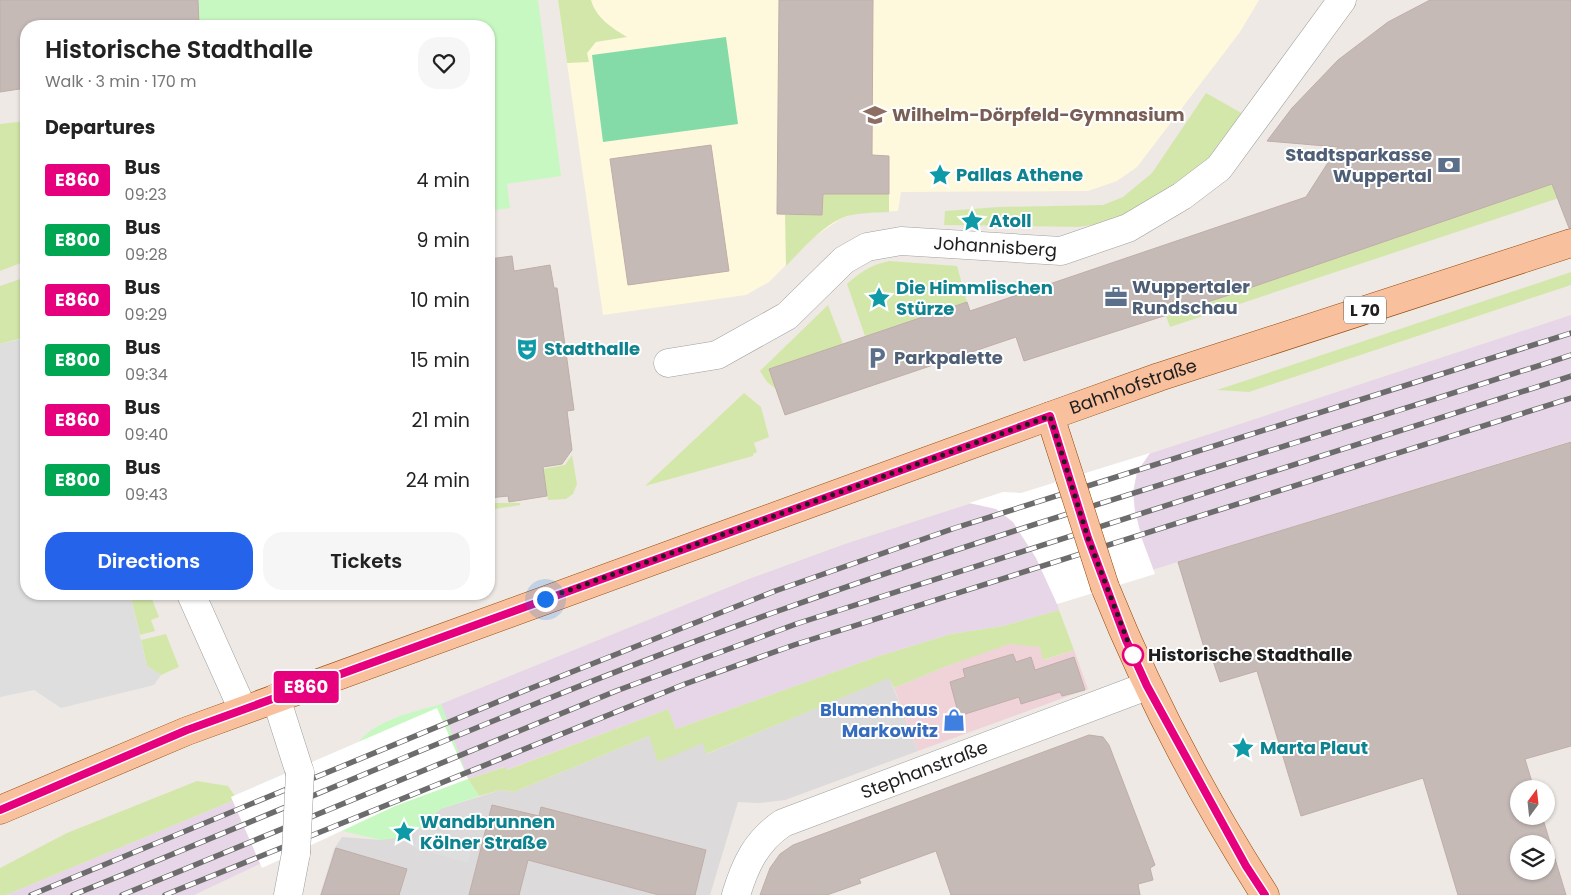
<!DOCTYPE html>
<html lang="en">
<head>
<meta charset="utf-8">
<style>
  :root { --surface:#fff; --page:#f6f6f6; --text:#222; --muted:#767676; --accent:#2563eb }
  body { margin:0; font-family:Poppins,sans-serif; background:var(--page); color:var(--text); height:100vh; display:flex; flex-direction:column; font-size:19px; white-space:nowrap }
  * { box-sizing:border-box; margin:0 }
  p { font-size:16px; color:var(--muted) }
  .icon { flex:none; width:28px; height:28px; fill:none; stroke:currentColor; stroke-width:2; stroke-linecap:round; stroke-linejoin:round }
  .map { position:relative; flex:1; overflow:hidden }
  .side { position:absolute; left:20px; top:20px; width:475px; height:580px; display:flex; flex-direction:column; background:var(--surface); border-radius:20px; box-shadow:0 1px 4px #0004 }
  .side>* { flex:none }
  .badge { padding:0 10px; border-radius:4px; font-size:18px; line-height:32px }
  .needle { width:32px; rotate:15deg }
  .tools { position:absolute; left:1510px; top:780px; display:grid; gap:10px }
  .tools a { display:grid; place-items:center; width:45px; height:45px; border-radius:50%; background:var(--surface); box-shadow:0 1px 4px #0004; font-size:25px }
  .you { position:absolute; width:25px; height:25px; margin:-12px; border:4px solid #fff; border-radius:50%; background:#1a73e8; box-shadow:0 0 0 8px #1a73e833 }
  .map>.badge { position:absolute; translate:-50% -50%; box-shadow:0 0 0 2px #fff }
  h2 { padding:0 25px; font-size:19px; line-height:45px }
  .round { display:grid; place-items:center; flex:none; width:52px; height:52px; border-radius:20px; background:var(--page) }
  .summary { display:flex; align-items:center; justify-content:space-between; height:85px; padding:0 25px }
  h1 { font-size:24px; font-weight:600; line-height:38px }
  .primary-button { display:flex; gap:10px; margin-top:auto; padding:10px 25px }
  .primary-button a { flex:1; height:58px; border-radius:20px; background:var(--accent); color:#fff; font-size:20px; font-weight:600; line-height:58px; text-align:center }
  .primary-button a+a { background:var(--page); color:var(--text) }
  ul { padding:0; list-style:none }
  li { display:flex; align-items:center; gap:15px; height:60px; padding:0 25px }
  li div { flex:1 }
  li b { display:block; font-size:19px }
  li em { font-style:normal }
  li .badge { min-width:55px; font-weight:700; text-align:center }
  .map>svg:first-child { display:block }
</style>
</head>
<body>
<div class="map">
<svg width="1571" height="895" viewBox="0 0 1571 895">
  <rect width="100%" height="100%" fill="#eee9e4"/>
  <path fill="#dcdadb" d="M889,677L918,751L785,800L759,803L738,802L710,895H320L334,849L342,837L381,840L431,818L440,809L501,790L514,792L649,736L704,743L707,754Z"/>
  <path fill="#efd3d8" d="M1009,643L1040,647L1044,660L1074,650L1088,689L918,751L894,688L947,666Z"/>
  <path fill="#e7d6e7" d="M1571,315V441L1155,569L1057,602L1059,610L1003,626L951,634L876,657L676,729L668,709L506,770L504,767L468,779L441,704L749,579L845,544L972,503L1024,495Z
    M237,799L262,863L194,895H6Z"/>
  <path fill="#fef8dd" d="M558,0H1259L1240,32L1137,167L1117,181L1088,191L901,192L898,211L859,213L842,218L814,237L769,282L746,295L603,315Z"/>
  <path fill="#d4e7ab" d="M558,0H591C596,18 612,28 627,37L596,42L587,53L589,62L567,63Z
    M1206,93L1245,115L1215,159L1125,220L1078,227L944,225L945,211L998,207L1103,205L1123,197L1152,173Z
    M26,121V176H24L26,192V261L0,271V124Z
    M1552,184L1555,191L1571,194L1170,327L1166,316Z
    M823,194H889V212C874,213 857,212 842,218C820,228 803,249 786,266L785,215H822Z
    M889,261L957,266L967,302L865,336L847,284C860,272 871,265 889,261Z
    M1571,272V285L1249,392L1217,390Z
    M26,277V337L0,344V286Z
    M828,305L843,344L769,369L776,389L767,382L760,371Z
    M744,393L761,407L769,437L754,443L757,452L753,454V456L645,486Z
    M572,455L577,484L573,494L566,499L548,500L543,469L565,465Z
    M489,503H520V505L489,510Z
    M130,594H150L159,617L151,620L155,631L140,635Z
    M1059,610L1074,650L1043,660L1040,647L1009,644L947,666L894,688L889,678L706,754L703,743L658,762L649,736L514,792L501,790L479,796L468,779L505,767L507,770L668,709L676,729L876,657L951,634L1003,626Z
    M166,634L179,667L161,675L147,666L141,640Z
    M197,781L228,786L237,799L6,895H0V868L67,833Z"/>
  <path fill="#c8f8c2" d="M198,0H538L561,176L507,184L510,208L489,211V26H199Z
    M441,704L468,779L479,796L440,809L420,829L396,838L381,840L334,829C339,809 344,770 352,753C366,721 411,713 441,704Z"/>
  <path fill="#84dba8" d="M726,37L738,124L603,142L592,55Z"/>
  <path fill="#dedede" d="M26,338V594H130L147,666L161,675L154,685L61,708L34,690L0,697V344Z
    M420,827L475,841L468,863L414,848Z"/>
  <path fill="#fff" d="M1150,453L1137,472L1133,492L1135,511L1142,539L1155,574L1064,602L1057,604L1036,558L1013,522L996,509L969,503L1003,492L1021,493Z
    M437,708L468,779L395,806L262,868L231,797Z"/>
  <path fill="#c6bab7" stroke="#c0ada7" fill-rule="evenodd" d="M0,0H198L199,26H26V88L0,92Z
    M779,0H873L872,155L889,156V194H823L822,215L777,214Z
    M1430,0H1571V228H1569L1552,184L1229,295L1024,361L1016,337L785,415L769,369L967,302L970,311L1306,197L1338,147L1267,141L1292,108L1338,60L1388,22Z
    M711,145L729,271L628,285L610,159Z
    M512,256L514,271L550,265L554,288H557L574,410L567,411L572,450L562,464L543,467L547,496L509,502L508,496L489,498V259Z
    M1571,442V746L1525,759L1534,789H1519V816H1542L1566,895H1458L1423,778L1301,816L1257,671L1220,682L1210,652L1206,654L1178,562ZM1519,844H1546V871H1519Z
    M1013,654L1016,662L1031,657L1035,670L1074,657L1085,690L1062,696L1060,692L1021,704L1019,697L959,716L950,682L965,677L963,669Z
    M1089,735L1103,737L1109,745L1155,865L1150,868L1153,880L1138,884L1140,895H951L936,851L859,879L861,883L827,895H760L770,868L780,854L793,845Z
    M492,805L539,816L541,807L706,850L695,895H659L528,860L519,895H469Z
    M336,848L407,869L399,895H321Z"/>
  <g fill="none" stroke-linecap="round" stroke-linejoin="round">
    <defs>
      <g id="minor">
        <path id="s1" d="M668,363L717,355L787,316L844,260L867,247L901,241L1061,251L1128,228L1182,196L1219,168L1342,0"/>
        <path d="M191,594L243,710"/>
        <path d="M276,698L300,773"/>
        <path d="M288,895L296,853"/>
        <path id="s2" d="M736,895C745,865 756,841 783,823L1147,686"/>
      </g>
      <g id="major">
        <path d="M1050,416L1070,478"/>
        <path d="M1105,587C1148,694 1203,798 1265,895"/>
        <path id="s3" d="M0,810L187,731L1050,416L1159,377L1571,243"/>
      </g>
    </defs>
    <use href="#minor" stroke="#9f9f9f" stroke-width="29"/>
    <use href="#major" stroke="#934805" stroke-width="29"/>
    <use href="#minor" stroke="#fff" stroke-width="28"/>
    <use href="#major" stroke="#f9c09e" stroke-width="28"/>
    <defs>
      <path id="rail" d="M31,895L524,691L775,591L955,528L1571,333
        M73,895C308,800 540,696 778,611C1040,517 1308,442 1571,355
        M122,895L616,691L796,624L1571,376
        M165,895L685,684L794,645L1571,398"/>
    </defs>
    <use href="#rail" stroke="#6c6c6c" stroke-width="5.5"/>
    <use href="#rail" stroke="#fff" stroke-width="4" stroke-dasharray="11" stroke-linecap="butt"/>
    <defs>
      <path id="minor-bridge" d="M296,853L300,773"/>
      <path id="major-bridge" d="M1070,478L1105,587"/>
    </defs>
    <use href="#minor-bridge" stroke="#9f9f9f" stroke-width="29" stroke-linecap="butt"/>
    <use href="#major-bridge" stroke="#934805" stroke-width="29" stroke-linecap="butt"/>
    <use href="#minor-bridge" stroke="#fff" stroke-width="28"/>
    <use href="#major-bridge" stroke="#f9c09e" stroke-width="28"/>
  </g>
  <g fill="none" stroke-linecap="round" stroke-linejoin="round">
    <defs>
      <path id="line" d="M0,810L187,730L1050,416L1088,538L1126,640L1147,686L1246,866L1265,895"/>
    </defs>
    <use href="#line" stroke="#fff" stroke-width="11"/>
    <use href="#line" stroke="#e6007e" stroke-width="8"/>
    <path stroke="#1e1e1e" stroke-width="5" stroke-dasharray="0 9" d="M545,599L1050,416L1088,538L1133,655"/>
  </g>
  <defs>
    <symbol id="school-bare" viewBox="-9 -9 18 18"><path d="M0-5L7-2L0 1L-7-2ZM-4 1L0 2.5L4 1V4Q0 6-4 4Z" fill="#8d6e63" stroke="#fff" stroke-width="2.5" paint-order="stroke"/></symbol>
    <symbol id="bank-bare" viewBox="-9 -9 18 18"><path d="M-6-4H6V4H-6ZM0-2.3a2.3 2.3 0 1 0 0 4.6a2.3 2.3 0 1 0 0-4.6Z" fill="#5c6f8a" stroke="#fff" stroke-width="2.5" paint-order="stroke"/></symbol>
    <symbol id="sight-bare" viewBox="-9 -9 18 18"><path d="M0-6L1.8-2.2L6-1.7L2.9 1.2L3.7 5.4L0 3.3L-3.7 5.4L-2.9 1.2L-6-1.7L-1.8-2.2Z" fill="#0f9aa8" stroke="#fff" stroke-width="2.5" paint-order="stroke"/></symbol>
    <symbol id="office-bare" viewBox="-9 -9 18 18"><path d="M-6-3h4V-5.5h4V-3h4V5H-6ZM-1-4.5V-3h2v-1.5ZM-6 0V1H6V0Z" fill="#5c6f8a" stroke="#fff" stroke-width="2.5" paint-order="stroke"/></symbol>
    <symbol id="theatre-bare" viewBox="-9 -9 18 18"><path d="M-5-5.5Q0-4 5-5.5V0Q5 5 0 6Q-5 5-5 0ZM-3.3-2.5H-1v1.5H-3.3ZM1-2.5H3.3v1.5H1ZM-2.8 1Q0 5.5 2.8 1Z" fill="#0f9aa8" stroke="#fff" stroke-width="2.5" paint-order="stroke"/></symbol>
    <symbol id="parking-bare" viewBox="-9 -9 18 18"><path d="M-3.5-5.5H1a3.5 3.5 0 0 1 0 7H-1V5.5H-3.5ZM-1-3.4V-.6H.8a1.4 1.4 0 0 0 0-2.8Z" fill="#5c6f8a" stroke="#fff" stroke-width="2.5" paint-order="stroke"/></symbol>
    <symbol id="shop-bare" viewBox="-9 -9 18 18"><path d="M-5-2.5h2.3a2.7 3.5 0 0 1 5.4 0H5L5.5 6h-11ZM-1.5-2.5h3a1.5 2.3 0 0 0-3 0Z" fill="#3f7fe0" stroke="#fff" stroke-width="2.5" paint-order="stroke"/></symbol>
  </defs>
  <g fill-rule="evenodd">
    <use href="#school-bare" x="859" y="99" width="32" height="32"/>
    <use href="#bank-bare" x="1433" y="149" width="32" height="32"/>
    <use href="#sight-bare" x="924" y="159" width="32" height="32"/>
    <use href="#sight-bare" x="956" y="205" width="32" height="32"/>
    <use href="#office-bare" x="1100" y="281" width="32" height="32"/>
    <use href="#sight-bare" x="863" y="282" width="32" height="32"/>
    <use href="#theatre-bare" x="511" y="333" width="32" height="32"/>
    <use href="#parking-bare" x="861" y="342" width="32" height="32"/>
    <use href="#shop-bare" x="938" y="704" width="32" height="32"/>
    <use href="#sight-bare" x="1227" y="732" width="32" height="32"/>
    <use href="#sight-bare" x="388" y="816" width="32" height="32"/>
  </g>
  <circle fill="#fff" stroke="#e6007e" stroke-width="2.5" cx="1133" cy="655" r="10"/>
  <g text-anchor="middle" stroke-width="4" stroke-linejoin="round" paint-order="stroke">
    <rect fill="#fff" stroke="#626262" stroke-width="1" x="1344" y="296.5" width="42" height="27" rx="4"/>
    <g font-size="16" font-weight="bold" fill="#1e1e1e">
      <text x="1365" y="316">L 70</text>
    </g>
    <g font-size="18" font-weight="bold" fill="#785e54" stroke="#fff" text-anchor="start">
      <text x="892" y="121">Wilhelm-Dörpfeld-Gymnasium</text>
    </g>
    <g font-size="18" font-weight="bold" fill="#4e5e75" stroke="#fff" text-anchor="start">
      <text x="1432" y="161" text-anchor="end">Stadtsparkasse<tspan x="1432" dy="21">Wuppertal</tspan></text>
      <text x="1132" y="293">Wuppertaler<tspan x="1132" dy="21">Rundschau</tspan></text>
      <text x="894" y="364">Parkpalette</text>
    </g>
    <g font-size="18" font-weight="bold" fill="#0d838f" stroke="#fff" text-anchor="start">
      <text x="956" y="181">Pallas Athene</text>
      <text x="989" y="227">Atoll</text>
      <text x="896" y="294">Die Himmlischen<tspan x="896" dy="21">Stürze</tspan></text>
      <text x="544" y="355">Stadthalle</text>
      <text x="1260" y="754">Marta Plaut</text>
      <text x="420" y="828">Wandbrunnen<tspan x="420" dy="21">Kölner Straße</tspan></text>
    </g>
    <g font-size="18" fill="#1e1e1e" stroke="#fff">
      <text dy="6" stroke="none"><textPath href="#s1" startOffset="365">Johannisberg</textPath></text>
      <text dy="6" stroke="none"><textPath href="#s3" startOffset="1210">Bahnhofstraße</textPath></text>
      <text dy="6" stroke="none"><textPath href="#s2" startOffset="239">Stephanstraße</textPath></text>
    </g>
    <g font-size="18" font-weight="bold" fill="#1e1e1e" stroke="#fff" text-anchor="start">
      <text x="1148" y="661">Historische Stadthalle</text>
    </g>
    <g font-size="18" font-weight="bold" fill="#366cbe" stroke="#fff" text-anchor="end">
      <text x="938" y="716">Blumenhaus<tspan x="938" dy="21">Markowitz</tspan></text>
    </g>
  </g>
</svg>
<div class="tools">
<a><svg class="needle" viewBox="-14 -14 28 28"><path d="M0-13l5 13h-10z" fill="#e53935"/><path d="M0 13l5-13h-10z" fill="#767676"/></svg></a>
<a><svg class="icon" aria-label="layers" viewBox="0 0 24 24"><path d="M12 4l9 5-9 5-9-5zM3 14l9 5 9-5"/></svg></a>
</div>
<div class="you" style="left:545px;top:599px"></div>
<b class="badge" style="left:306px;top:687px;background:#e6007e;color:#fff">E860</b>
<section class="side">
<div class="summary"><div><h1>Historische Stadthalle</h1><p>Walk · 3 min · 170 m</p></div><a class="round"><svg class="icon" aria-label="heart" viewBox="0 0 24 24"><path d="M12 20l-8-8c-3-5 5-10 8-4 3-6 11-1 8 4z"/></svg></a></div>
<h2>Departures</h2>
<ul>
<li><span class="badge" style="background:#e6007e;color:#fff">E860</span><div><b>Bus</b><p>09:23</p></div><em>4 min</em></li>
<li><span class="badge" style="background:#00a651;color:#fff">E800</span><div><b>Bus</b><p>09:28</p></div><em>9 min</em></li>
<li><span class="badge" style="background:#e6007e;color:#fff">E860</span><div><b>Bus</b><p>09:29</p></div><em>10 min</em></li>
<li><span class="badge" style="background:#00a651;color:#fff">E800</span><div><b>Bus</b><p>09:34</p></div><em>15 min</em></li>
<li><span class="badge" style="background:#e6007e;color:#fff">E860</span><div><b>Bus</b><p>09:40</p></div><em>21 min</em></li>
<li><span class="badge" style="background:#00a651;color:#fff">E800</span><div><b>Bus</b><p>09:43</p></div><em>24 min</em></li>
</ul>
<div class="primary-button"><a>Directions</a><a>Tickets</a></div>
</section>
</div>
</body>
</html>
